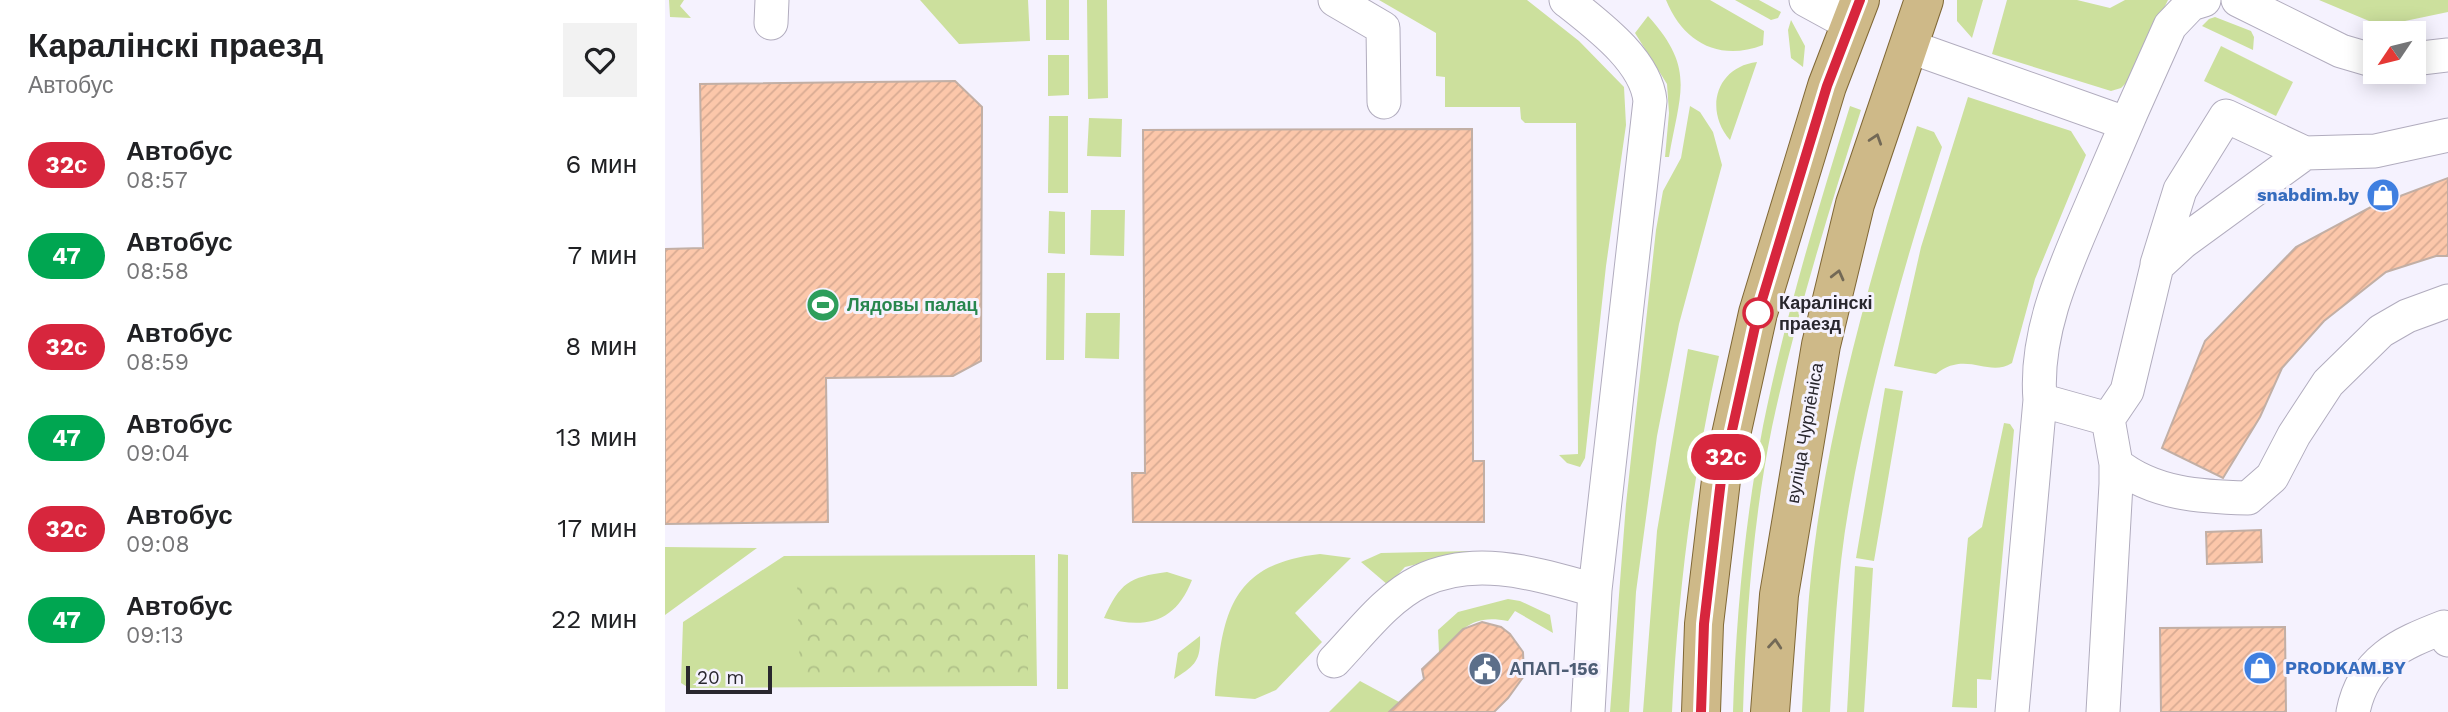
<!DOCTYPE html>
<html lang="ru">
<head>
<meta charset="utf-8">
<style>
  :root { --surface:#fff; --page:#f2f2f2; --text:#202124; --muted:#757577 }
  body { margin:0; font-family:"Work Sans",sans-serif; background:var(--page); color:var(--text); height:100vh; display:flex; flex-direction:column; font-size:26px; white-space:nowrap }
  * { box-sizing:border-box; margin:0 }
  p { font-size:23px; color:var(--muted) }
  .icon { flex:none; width:38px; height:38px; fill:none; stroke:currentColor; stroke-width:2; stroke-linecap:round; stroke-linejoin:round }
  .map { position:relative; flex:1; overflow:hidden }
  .side { display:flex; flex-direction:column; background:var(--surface); width:665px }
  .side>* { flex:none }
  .badge { padding:0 14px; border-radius:23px; font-size:24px; line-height:46px }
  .needle { width:46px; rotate:235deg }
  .controls { position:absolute; left:1698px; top:21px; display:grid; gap:14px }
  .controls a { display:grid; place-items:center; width:63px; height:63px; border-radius:0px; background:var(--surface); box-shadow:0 4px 18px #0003; font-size:35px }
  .scale { position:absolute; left:21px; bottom:18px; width:86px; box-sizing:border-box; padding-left:7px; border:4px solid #29272e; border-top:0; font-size:19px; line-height:24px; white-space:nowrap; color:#29272e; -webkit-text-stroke:5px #f5f2fe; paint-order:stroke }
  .map>.badge { position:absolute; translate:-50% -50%; box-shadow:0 0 0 4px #fff }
  .round { display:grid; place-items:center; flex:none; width:74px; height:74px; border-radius:0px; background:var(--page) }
  .overview { display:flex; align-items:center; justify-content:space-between; height:119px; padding:0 28px }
  h1 { font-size:33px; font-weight:700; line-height:52px }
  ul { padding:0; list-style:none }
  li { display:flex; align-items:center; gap:21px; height:91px; padding:0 28px }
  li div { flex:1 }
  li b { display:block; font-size:26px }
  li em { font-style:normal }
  li .badge { min-width:77px; font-weight:700; text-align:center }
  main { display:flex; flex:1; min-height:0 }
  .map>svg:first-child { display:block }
</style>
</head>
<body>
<main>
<section class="side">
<div class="overview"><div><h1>Каралінскі праезд</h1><p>Автобус</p></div><a class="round"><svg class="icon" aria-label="heart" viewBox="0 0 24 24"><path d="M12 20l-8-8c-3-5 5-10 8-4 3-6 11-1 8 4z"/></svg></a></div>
<ul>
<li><span class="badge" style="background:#d7263d;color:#fff">32с</span><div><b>Автобус</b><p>08:57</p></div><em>6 мин</em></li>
<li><span class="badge" style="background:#00a651;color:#fff">47</span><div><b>Автобус</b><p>08:58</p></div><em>7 мин</em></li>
<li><span class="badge" style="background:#d7263d;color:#fff">32с</span><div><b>Автобус</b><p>08:59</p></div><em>8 мин</em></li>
<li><span class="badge" style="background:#00a651;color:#fff">47</span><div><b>Автобус</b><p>09:04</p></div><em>13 мин</em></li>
<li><span class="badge" style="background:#d7263d;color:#fff">32с</span><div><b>Автобус</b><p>09:08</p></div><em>17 мин</em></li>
<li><span class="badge" style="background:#00a651;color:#fff">47</span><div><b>Автобус</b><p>09:13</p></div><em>22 мин</em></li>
</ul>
</section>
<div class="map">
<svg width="1783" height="712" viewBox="0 0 1783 712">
  <defs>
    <pattern id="park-crowns" width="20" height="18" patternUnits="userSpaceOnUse" patternTransform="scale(1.75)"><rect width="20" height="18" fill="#cce09d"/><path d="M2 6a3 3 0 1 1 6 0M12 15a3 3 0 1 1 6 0" fill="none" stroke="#afc088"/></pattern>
    <pattern id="building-hatch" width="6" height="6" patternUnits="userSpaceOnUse" patternTransform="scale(1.75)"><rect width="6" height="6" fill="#fcc7aa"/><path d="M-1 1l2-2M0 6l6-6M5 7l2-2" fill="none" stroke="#d8ab93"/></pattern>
  </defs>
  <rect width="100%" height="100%" fill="#f5f2fe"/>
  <path fill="#cce09d" d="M4,0H19L15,6L26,18L5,17Z
    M255,0H363L365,41L294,44Z
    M381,0H404V40H381Z
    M422,0H442L443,98L423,99Z
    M714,0H862L914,41L959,87L961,125L941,266L920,458L915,467L902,463L894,455L913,454L911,123H860L856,119L855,107H780V77L771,76V33Z
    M1001,0H1045L1099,31L1098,45C1054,62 1018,42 1001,0Z
    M1070,0H1094L1116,12L1113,18L1106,20Z
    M1292,0H1318L1307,38L1292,21Z
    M1342,0H1412L1445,8L1460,0H1503L1463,81L1456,88L1446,91L1327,54Z
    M1654,0H1783V12L1716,26Z
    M983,16C1031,69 1015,92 1004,157H1000L1004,113L1002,84L970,33Z
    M1550,17L1586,31L1589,37L1588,50L1537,26L1544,19Z
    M1126,20L1140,46L1138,67L1126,58L1123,30Z
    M1556,46L1628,82L1611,116L1539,81Z
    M383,55H404V95L383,96Z
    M1092,62L1065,140C1039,110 1051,67 1092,62Z
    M1303,97L1406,131L1421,155L1370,279L1347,363C1323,378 1301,350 1271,374L1229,366L1256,247Z
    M1025,106L1035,112L1048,132L1057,165L1014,324L992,436L971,592L964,712H945L961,504L991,230L998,191L1016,158Z
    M1185,106L1196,110C1163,214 1130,319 1107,427C1088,520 1081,617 1078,712H1068C1071,616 1080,520 1098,426C1120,317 1152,212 1185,106Z
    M384,116H403V193H383Z
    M424,118L457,119L456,157L422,156Z
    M1252,126L1269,132L1277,147C1239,265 1205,384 1184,506C1172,574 1169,644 1165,712H1137C1140,650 1143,588 1152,527C1172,391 1211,257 1252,126Z
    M426,210H460L459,256L425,255Z
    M384,211L400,212V254L383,253Z
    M382,273H400L399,360H381Z
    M421,313H455L454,359L420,358Z
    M1023,349L1054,356C1028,474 1013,591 1007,712H978L992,531Z
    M1220,388L1238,391L1209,561L1191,558Z
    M1339,423L1345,424L1349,430L1326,680L1312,679V708L1287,707L1303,538L1317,527Z
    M0,547L92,548L0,615Z
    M807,551L740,567L723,585L696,562L716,553Z
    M393,554L403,555V689H392Z
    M655,554L686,558L630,613L657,642L611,690L590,699L550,696C557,617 563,564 655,554Z
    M370,555L372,686L24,688L16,683L18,622L119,556Z
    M1190,566L1208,568L1199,712H1182Z
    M502,572L527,580C510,623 481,629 439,618C455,583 464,577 502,572Z
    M843,599L855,601L885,615L888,633L850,611L843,621C806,614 798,629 774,653L773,630L793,612Z
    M535,636C536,662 529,666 509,679L513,653Z
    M695,681L734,702L724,712H664Z"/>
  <path fill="url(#park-crowns)" d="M363,583V678L135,675L132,584Z"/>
  <path fill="url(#building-hatch)" stroke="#c2afa5" stroke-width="2" d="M290,81L317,107L316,361L288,376L161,378L163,522L0,524V249L38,248L35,84Z
    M807,129L808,461H819V522H468L467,473H480L478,130Z
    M1783,178V256H1771L1721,272L1659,321L1617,368L1595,417L1558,478L1497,448L1540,341L1631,247L1706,207Z
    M1596,530L1597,562L1542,564L1541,532Z
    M817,622L836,627L845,634L858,652L859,676L843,698L829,712H724L759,679L757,669L774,653L798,629Z
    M1620,627L1621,712H1496L1495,628Z"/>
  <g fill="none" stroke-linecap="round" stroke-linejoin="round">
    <defs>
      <path id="minor" d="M670,0L718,28L719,102
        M901,0C931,24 981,60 985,101L930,590L923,712
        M1141,0L1185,24
        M1573,0L1676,51L1710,61
        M106,23L107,0
        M1243,46L1460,123
        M1748,59L1783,55
        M1492,264L1515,190L1561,116L1640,153
        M1375,400L1443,419L1451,464V484L1438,712
        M1443,419L1462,391L1492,266L1518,242L1640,153L1710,151L1783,135
        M1451,464C1488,494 1536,497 1583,498L1607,477L1629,435L1663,383L1716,331L1742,316L1783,301
        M669,661C695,634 721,598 756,581C812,554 874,575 930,590
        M1347,712L1375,400C1369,329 1403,261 1430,197C1454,140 1479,83 1505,26L1526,4L1539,0
        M1688,712C1698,660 1735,644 1779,627L1783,640"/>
      <path id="major" d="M1036,712L1039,624L1056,480L1093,313L1162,86L1195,0
        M1105,712L1114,595L1156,345L1190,204L1259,0"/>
    </defs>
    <use href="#minor" stroke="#b1acbe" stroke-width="35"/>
    <use href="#major" stroke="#7f6735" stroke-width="40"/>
    <use href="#minor" stroke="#fff" stroke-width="33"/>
    <use href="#major" stroke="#ceb988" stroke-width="38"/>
  </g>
  <defs><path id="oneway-chevron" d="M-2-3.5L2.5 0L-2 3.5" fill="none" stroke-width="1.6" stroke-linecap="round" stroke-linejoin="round" transform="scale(1.75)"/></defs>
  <g stroke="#736956">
    <use href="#oneway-chevron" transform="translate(1211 139) rotate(-72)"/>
    <use href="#oneway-chevron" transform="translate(1173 275) rotate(-76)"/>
    <use href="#oneway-chevron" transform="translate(1110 644) rotate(-85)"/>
  </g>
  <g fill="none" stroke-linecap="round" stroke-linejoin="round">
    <defs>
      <path id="line" d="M1036,712L1039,624L1056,480L1093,313L1162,86L1195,0"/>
    </defs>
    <use href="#line" stroke="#fff" stroke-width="16"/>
    <use href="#line" stroke="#d7263d" stroke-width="10"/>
  </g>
  <defs>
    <symbol id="shop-disc" viewBox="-11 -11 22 22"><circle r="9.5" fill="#3f7fe0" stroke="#f5f2fe"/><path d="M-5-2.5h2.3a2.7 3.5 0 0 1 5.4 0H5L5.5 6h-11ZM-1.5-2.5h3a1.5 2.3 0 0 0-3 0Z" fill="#fff"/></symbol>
    <symbol id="stadium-disc" viewBox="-11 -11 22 22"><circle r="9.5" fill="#2e9e5b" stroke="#f5f2fe"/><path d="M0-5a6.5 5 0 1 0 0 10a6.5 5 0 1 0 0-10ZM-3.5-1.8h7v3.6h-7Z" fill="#fff"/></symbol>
    <symbol id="civic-disc" viewBox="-11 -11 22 22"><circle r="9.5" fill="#5c6f8a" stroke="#f5f2fe"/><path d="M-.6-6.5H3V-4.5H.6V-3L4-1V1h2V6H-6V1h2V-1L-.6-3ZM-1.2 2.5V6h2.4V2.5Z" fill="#fff"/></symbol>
  </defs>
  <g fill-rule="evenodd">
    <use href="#shop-disc" x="1699" y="176" width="38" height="38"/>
    <use href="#stadium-disc" x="139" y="286" width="38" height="38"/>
    <use href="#shop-disc" x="1576" y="649" width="38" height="38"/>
    <use href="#civic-disc" x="801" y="650" width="38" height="38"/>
  </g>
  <circle fill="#fff" stroke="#d7263d" stroke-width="3.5" cx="1093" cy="313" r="14"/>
  <g text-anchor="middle" stroke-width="6" stroke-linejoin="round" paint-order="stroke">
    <g font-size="18" font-weight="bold" fill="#366cbe" stroke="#f5f2fe" text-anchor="end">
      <text x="1694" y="201">snabdim.by</text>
      <text x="1620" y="674" text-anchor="start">PRODKAM.BY</text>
    </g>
    <g font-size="18" font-weight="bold" fill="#29272e" stroke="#f5f2fe" text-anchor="start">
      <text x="1114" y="309">Каралінскі<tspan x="1114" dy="21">праезд</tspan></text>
    </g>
    <g font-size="18" font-weight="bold" fill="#27864d" stroke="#f5f2fe" text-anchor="start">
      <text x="182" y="311">Лядовы палац</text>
    </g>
    <g font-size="18" fill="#29272e" stroke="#f5f2fe">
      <text transform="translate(1140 433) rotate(-80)" y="6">вуліца Чурлёніса</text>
    </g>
    <g font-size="18" font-weight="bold" fill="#4e5e75" stroke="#f5f2fe" text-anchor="start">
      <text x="844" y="675">АПАП-156</text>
    </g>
  </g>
</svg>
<div class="controls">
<a><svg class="needle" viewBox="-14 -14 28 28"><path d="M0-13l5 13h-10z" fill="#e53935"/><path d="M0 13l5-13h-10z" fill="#757577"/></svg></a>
</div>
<div class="scale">20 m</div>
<b class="badge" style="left:1061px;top:457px;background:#d7263d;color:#fff">32с</b>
</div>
</main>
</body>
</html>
